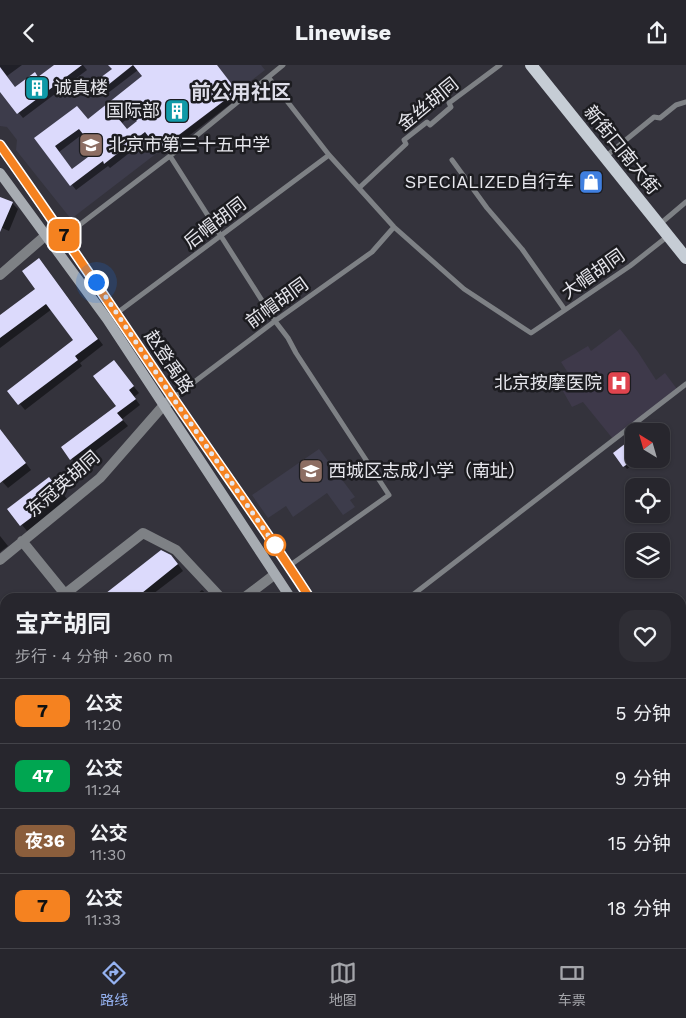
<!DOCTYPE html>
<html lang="zh">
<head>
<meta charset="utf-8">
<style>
  :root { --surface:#27262d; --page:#2f2e35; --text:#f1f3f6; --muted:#a4a5aa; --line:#434349; --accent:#95b2f1 }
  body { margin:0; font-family:"Work Sans","Noto Sans SC",sans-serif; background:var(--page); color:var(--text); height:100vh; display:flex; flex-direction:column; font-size:19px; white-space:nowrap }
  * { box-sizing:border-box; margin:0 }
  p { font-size:16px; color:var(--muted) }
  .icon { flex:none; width:28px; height:28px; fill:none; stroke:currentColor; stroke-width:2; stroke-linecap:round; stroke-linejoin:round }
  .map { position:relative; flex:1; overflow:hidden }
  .drawer { position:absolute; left:0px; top:528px; width:686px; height:356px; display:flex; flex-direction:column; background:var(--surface); border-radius:15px 15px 0 0; box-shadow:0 1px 4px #0004,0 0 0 1px var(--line) }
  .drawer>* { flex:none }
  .badge { padding:0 10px; border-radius:8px; font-size:18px; line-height:32px }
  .needle { width:32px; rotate:323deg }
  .fabs { position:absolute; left:625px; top:358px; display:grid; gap:10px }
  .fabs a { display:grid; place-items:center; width:45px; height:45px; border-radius:10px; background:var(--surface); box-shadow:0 1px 4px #0004,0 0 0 1px var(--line); font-size:25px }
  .you { position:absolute; width:25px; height:25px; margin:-12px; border:4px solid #fff; border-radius:50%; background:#1a73e8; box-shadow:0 0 0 8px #1a73e833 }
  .map>.badge { position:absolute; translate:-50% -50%; box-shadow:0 0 0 2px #fff }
  .round { display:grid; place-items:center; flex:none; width:52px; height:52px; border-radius:15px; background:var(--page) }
  .overview { display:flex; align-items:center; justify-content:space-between; height:85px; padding:0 15px }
  h1 { font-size:24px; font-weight:700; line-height:38px }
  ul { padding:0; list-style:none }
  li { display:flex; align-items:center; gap:15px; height:65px; padding:0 15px; border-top:1px solid var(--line) }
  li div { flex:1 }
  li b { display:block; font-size:19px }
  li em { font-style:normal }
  li .badge { min-width:55px; font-weight:700; text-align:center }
  header { display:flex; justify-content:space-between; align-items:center; height:65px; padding:0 15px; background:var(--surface); font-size:22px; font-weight:700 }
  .tabs { display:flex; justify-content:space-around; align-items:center; height:70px; border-top:1px solid var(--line); background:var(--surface); font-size:14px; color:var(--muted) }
  .tabs a { display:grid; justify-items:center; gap:2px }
  .tabs .current { color:var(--accent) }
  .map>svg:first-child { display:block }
</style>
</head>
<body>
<header><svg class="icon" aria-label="back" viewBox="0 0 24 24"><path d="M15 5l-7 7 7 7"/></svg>Linewise<svg class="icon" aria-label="share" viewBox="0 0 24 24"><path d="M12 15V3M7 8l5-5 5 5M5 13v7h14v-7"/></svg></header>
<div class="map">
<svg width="686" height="883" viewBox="0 0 686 883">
  <rect width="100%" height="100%" fill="#34333c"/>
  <path fill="#3c3a4b" d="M5,846V879H58L61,883H0V850Z"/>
  <path fill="#3d3c4b" d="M0,0H261L265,5L71,154L16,85L17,75L7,62L0,61Z
    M319,384L355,432L350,435L355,442L343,450L327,428L293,452L286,441L268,453L252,430Z"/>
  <path fill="#3e394a" d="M620,264L638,287L656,315L665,308L677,324L613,374L583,337L572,342L560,321L572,314L561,297L588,281L591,286Z"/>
  <path fill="#0007" fill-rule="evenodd" d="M0,0H22L7,11L16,23L39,13L61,0H83L87,5L23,53L0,25Z
    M110,0H216L241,31L165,89L150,72L110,103L108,101L76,125L36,74L88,55L144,11L138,5L108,28L104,23L113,5ZM133,49L139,57L127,66L122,58ZM84,68L98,86L73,105L59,87Z
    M0,133L12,138L18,144L9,166L0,162Z
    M44,200L103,280L80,298L82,301L25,345L9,326L74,275L52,244L0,283V252L37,224Z
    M114,297L139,328L134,332L140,340L122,354L128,361L77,400L63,383L117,341Z
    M0,364L31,405L8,423L0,414Z
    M634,374V386L629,389L635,398L627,404L615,389Z
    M49,413L68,435L27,466L9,444Z
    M0,471L8,481L0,487Z
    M161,487L177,498L183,506L149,532H103Z
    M202,525L210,532H193Z
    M686,700V721L681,726V704Z
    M686,732V743L681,747V734Z
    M5,866V879H24L19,883H0V869Z
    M33,879H53L56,883H37Z
    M264,879H316L311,883H267Z
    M343,879H358L361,883H337Z
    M402,879H469V883H405Z"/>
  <path fill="#dcdafc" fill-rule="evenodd" d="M54,0H82L17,49L0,27V2L15,22L35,7L38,12Z
    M108,0H217L237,26L159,85L145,67L104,99L103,96L70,121L34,73L77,41L88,54L142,11L133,0L103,24L96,16L112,4ZM128,45L137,56L127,64L118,53ZM79,64L96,86L72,104L55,81Z
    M0,132L13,137L0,167Z
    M39,193L98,274L75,291L78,295L18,340L7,326L73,275L46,239L0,273V250L35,224L22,206Z
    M114,295L134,321L129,325L136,334L117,348L123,355L70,395L61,382L116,341L93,311Z
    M0,364L26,398L0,418Z
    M634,372V382L627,386L634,395L623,402L613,388Z
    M49,412L63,429L20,461L7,444Z
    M161,485L171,490L178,499L137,532H101Z"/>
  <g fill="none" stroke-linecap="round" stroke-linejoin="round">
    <path stroke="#7e8185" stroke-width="5" d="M269,13L329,90L394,162L464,224L531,268L630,201L668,171
      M170,91L275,256L288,273L296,288L389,430L289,501
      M605,92L654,52L660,53L676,40L686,37
      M452,95L487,143L522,184L565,245
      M359,123L406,79L404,75L427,57L430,60L451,42L449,38L500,0
      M660,159L686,137
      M65,171L196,71L283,0
      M117,248L329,90
      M173,333L275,256L372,187L394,162
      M410,532L686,319
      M681,586L686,583
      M681,841L686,838
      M626,883L632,879"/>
    <path stroke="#7e8185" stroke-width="10" d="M0,210L45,171
      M22,476L65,529L143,468L176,485L220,532
      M0,495L100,413L163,341L173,333
      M245,532L274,510
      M0,578L5,574
      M0,731L5,727
      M0,836L5,833
      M79,879L82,883
      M155,883L161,879"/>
    <path stroke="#7e8185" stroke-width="10" d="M475,883L481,879"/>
    <path stroke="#a7acb2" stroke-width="10" d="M0,80C59,164 116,248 173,333C218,399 266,465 309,532
      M0,108L107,254L290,532"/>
    <path stroke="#c6cdd5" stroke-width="12" d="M531,0L686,193
      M681,725L686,721
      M681,755L686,750
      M495,883L500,879
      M527,883L533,879"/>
  </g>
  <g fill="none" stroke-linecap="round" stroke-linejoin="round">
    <defs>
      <path id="line" d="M0,80C59,163 116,248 173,333C218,399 266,465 309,532"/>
    </defs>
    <use href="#line" stroke="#fff" stroke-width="11"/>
    <use href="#line" stroke="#f58220" stroke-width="8"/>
    <path stroke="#e6e6ec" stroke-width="5" stroke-dasharray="0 9" d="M96,217L173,333L279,486L275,480"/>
  </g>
  <defs>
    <symbol id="building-square" viewBox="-11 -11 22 22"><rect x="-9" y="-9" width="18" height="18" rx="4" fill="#0f9aa8" stroke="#1c1c20"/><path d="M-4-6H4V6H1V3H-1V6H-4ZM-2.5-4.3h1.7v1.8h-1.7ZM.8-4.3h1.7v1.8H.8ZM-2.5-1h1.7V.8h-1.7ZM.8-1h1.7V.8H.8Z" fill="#fff"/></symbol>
    <symbol id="school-square" viewBox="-11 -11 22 22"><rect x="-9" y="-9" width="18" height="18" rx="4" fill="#8d6e63" stroke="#1c1c20"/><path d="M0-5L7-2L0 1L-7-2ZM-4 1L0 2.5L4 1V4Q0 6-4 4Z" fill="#fff"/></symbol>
    <symbol id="shop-square" viewBox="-11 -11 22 22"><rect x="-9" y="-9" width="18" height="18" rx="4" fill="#3f7fe0" stroke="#1c1c20"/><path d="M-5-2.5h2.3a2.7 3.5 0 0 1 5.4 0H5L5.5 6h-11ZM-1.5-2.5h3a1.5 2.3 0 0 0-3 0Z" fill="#fff"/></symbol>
    <symbol id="hospital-square" viewBox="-11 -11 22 22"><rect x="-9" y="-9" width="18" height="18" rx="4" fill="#e0444e" stroke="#1c1c20"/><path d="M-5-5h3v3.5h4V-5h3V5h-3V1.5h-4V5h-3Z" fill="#fff"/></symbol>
  </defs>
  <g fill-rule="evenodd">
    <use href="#building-square" x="23" y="9" width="28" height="28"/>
    <use href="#building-square" x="163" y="32" width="28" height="28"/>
    <use href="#school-square" x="77" y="66" width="28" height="28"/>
    <use href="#shop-square" x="577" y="103" width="28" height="28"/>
    <use href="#hospital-square" x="605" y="304" width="28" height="28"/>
    <use href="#school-square" x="297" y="392" width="28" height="28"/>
  </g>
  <circle fill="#fff" stroke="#f58220" stroke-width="2.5" cx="275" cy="480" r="10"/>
  <g text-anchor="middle" stroke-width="5" stroke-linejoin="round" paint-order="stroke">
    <g font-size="18" fill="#e6e6ec" stroke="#1c1c20" text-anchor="start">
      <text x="54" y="29">诚真楼</text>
      <text x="160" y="52" text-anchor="end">国际部</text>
      <text x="108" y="86">北京市第三十五中学</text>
      <text x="574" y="123" text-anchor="end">SPECIALIZED自行车</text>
      <text x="602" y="324" text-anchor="end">北京按摩医院</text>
      <text x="328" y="412">西城区志成小学（南址）</text>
    </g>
    <g font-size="18" fill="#e6e6ec" stroke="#1c1c20">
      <text transform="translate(428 39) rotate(-39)" y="6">金丝胡同</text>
      <text transform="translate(622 85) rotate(51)" y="6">新街口南大街</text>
      <text transform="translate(215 158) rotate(-37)" y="6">后帽胡同</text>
      <text transform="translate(593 209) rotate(-35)" y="6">大帽胡同</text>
      <text transform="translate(277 238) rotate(-36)" y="6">前帽胡同</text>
      <text transform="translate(169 297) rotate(56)" y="6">赵登禹路</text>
      <text transform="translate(63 419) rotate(-41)" y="6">东冠英胡同</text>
    </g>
    <g font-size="20" font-weight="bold" fill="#dedee9" stroke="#1c1c20">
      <text x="241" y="34">前公用社区</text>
    </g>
  </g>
</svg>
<div class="fabs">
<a><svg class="needle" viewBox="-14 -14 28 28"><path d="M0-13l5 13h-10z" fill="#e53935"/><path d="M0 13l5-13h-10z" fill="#a4a5aa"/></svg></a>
<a><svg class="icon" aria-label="locate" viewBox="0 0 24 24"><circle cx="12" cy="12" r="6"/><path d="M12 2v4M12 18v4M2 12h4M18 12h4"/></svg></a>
<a><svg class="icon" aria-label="layers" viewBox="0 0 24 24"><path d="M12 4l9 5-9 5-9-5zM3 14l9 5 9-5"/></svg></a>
</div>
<div class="you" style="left:96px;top:217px"></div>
<b class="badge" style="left:64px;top:170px;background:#f58220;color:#111">7</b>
<section class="drawer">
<div class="overview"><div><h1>宝产胡同</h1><p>步行 · 4 分钟 · 260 m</p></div><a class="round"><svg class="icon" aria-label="heart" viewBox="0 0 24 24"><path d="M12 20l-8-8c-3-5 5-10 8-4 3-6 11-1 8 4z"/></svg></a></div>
<ul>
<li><span class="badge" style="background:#f58220;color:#111">7</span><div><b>公交</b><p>11:20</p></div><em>5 分钟</em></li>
<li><span class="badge" style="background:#00a651;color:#fff">47</span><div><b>公交</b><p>11:24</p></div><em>9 分钟</em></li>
<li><span class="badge" style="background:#8b5e3c;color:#fff">夜36</span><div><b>公交</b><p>11:30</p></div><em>15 分钟</em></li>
<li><span class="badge" style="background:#f58220;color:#111">7</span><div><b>公交</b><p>11:33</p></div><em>18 分钟</em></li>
</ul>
</section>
</div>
<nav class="tabs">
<a class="current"><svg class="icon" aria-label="directions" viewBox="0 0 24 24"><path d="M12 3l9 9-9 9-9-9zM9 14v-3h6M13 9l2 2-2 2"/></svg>路线</a>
<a><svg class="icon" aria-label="map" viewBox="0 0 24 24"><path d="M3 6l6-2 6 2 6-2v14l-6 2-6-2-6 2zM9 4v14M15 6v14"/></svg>地图</a>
<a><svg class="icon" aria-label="tickets" viewBox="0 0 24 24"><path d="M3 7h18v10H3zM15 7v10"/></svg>车票</a>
</nav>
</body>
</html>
